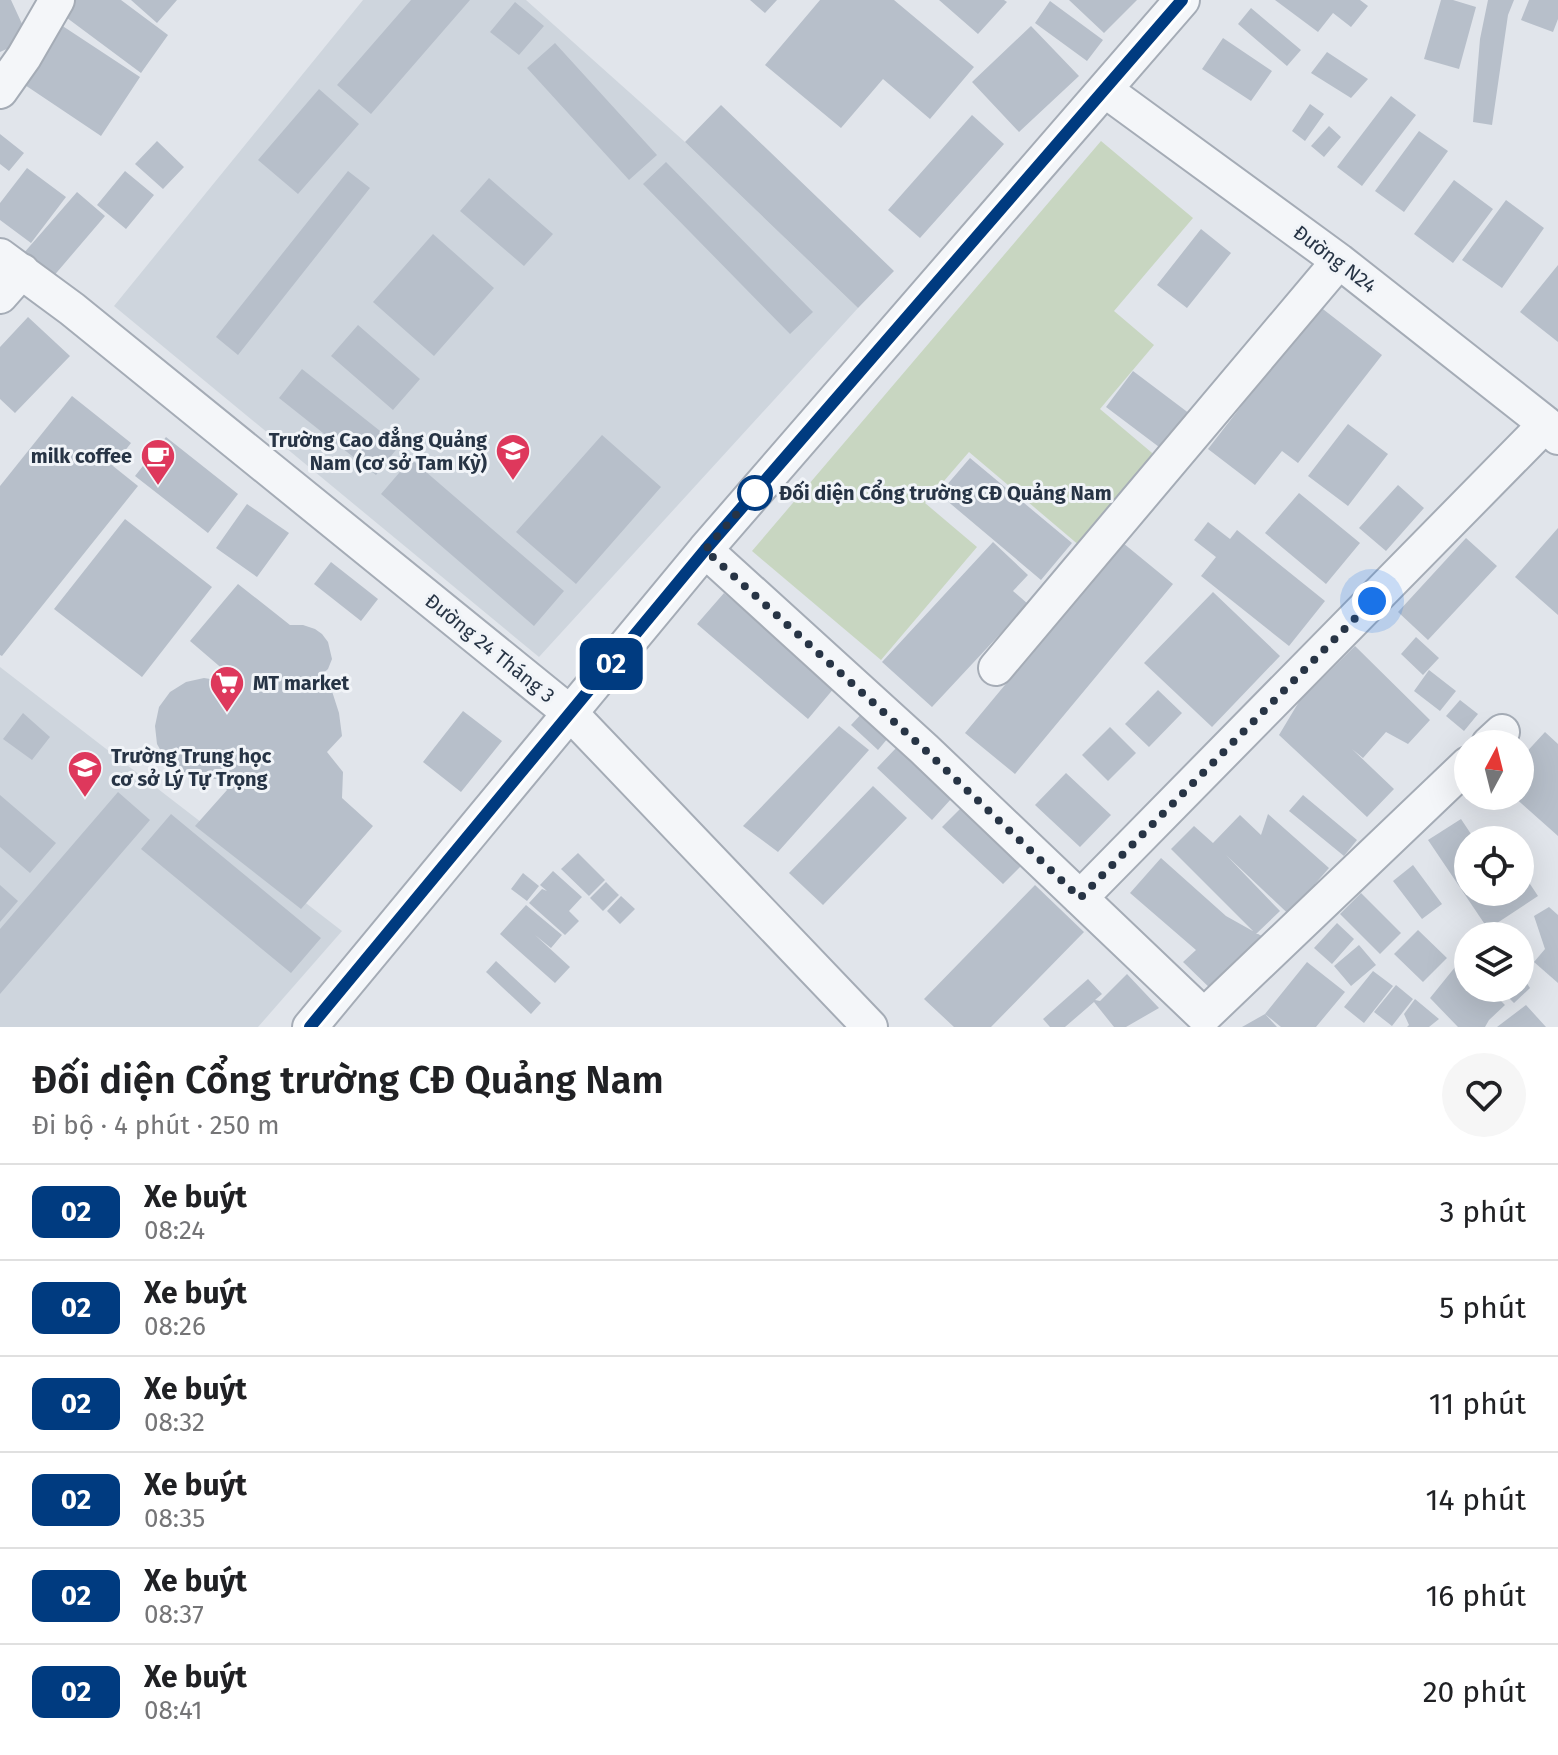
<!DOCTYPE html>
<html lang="vi">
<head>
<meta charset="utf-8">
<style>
  :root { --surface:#fff; --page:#f6f6f6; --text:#202124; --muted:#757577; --line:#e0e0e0 }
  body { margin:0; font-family:"Fira Sans",sans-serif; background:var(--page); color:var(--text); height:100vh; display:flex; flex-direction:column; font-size:30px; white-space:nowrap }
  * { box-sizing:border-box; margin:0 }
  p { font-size:26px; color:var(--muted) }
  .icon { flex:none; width:44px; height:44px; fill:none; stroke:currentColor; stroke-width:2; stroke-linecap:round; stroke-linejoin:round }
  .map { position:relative; height:1027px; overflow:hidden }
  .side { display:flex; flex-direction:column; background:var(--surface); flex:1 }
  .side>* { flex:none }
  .badge { padding:0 16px; border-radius:12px; font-size:28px; line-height:52px }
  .needle { width:52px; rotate:7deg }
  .buttons { position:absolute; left:1454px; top:730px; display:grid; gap:16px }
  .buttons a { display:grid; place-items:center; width:80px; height:80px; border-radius:50%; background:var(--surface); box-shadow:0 8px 32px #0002; font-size:40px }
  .you { position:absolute; width:40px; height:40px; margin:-20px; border:6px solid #fff; border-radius:50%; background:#1a73e8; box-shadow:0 0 0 12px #1a73e833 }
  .map>.badge { position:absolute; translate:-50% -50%; box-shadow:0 0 0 4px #fff }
  .round { display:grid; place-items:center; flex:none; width:84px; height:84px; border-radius:42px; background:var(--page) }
  .headline { display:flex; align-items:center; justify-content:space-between; height:136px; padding:0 32px }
  h1 { font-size:38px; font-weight:600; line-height:60px }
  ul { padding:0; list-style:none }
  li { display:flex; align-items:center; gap:24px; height:96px; padding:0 32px; border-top:2px solid var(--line) }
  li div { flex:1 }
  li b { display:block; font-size:30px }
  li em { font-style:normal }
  li .badge { min-width:88px; font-weight:700; text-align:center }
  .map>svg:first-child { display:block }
</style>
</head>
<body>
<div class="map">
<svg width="1558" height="1027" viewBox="0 0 1558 1027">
  <rect width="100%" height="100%" fill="#e1e5eb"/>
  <path fill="#ced5dd" d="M363,0H526L685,142L858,308L539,657L114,306Z
    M0,667L342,931L258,1027H0Z"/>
  <path fill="#c8d6c1" d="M1101,141L1193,218L1114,311L1154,345L1100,409L1164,463L1087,552L969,452L925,503L977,547L881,660L752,551Z"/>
  <path fill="#b7bfca" d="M0,0H11L29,39L0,52Z
    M68,0H121L168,35L141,73L59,12Z
    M131,0H177L157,23Z
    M411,0H470L371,114L337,85Z
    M750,0H777L765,13Z
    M820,0H894L974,67L930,119L883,79L841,128L765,65Z
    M939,0H1004L1007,2L978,34Z
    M1069,0H1137L1104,33Z
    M1275,0H1360L1368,6L1351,27L1333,13L1318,32Z
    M1441,0H1453L1476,7L1459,69L1424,59Z
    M1488,0H1514L1508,15L1492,125L1473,122L1480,39Z
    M1529,0H1558V19L1553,32L1521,20Z
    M1050,1L1103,40L1087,61L1035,23Z
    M515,2L544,26L519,55L490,32Z
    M1251,8L1301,50L1287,66L1238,24Z
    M55,21L140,77L101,136L16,79Z
    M1031,26L1079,76L1019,132L972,82Z
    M1223,38L1272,71L1251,101L1202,69Z
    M555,43L657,155L629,180L527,68Z
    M1327,52L1368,79L1351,98L1311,73Z
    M319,89L359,124L298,194L258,160Z
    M1391,96L1416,115L1362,186L1337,167Z
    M1310,104L1324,114L1305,141L1292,131Z
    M721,105L894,271L858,308L685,142Z
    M972,115L1004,144L920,238L888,210Z
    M1329,126L1341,137L1324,157L1311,146Z
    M1419,131L1448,151L1404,212L1375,191Z
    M0,134L24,153L9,171L0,164Z
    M157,141L184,167L163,189L135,164Z
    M666,162L813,312L790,334L643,184Z
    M27,168L66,197L31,243L0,220V203Z
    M125,171L154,195L126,229L97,205Z
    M348,171L370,188L238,355L216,337Z
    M489,178L553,234L524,266L460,211Z
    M1454,180L1493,209L1453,263L1414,234Z
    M77,192L105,216L52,278L23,254Z
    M1506,200L1544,228L1502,288L1462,260Z
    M1201,229L1231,253L1187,308L1157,285Z
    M433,234L494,288L434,356L373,302Z
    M1558,265V342L1520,312Z
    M1319,306L1382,355L1298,463L1282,451L1255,485L1208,449Z
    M28,317L70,356L15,413L0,399V347Z
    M358,325L420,379L393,410L331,356Z
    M302,369L399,446L376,475L279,398Z
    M1133,371L1194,417L1167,453L1106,407Z
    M72,396L131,443L113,466L138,486L2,656L0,655V486Z
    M1348,424L1388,454L1348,506L1308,476Z
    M602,435L661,487L576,584L516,532Z
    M166,437L238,494L208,533L135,476Z
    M970,458L1072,543L1041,580L939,494Z
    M411,459L564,591L534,626L381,494Z
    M1398,485L1424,508L1386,551L1359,528Z
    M1299,493L1360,543L1326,584L1265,533Z
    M247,504L289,533L257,577L216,548Z
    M125,519L212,587L142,677L54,609Z
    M1208,522L1230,539L1237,530L1325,601L1289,646L1201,576L1216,557L1194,540Z
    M1558,528V615L1515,577Z
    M1466,538L1497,566L1428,640L1398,612Z
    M993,542L1028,575L1013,591L1028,604L932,707L882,662Z
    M1123,543L1173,584L1015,774L965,733Z
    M331,562L378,599L361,621L314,584Z
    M238,584L290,625H303L315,629L322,634L328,642L332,659L328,669L318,678L330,685L339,713L342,736L327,752L343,772L342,798L373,826L301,909L195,826L227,790L217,779H198L180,773L166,760L157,744L155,726L159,707L170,692L186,682L204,678L223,681L225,671L190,641Z
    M1213,592L1280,656L1212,727L1144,663Z
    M724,593L835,687L808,719L697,624Z
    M1416,637L1439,658L1423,675L1401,654Z
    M1355,646L1430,720L1408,744L1386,732L1363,758L1352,749L1394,789L1367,817L1279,735L1300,700Z
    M1429,670L1456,691L1440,711L1414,691Z
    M1158,690L1182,713L1149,747L1125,724Z
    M1460,700L1478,714L1464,731L1446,716Z
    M866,709L893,732L878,750L851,725Z
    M463,711L502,741L461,792L423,762Z
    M23,713L50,737L32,760L3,739Z
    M839,726L869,750L778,852L743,826Z
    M1110,727L1136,753L1108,781L1082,755Z
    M1545,732L1558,744V836L1513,796H1520V759Z
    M897,747L951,799L932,820L877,768Z
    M1066,773L1111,815L1080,847L1035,805Z
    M873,786L907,818L823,905L789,873Z
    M118,792L150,820L0,994V929Z
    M0,795L56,843L30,873L0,847Z
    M1303,795L1357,840L1344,856L1289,811Z
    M961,808L1022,865L1003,884L942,827Z
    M171,814L321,938L291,973L141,849Z
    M1268,814L1329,868L1315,884L1326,895L1299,924L1226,855L1280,911L1256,934L1171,849L1194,826L1213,843L1240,815L1261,835Z
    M1461,819L1475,840H1468V892H1520V869L1538,896L1488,929L1428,840Z
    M578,853L605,880L589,896L561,869Z
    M1161,858L1226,916L1267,939L1214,992L1183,962L1196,950L1130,893Z
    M1413,865L1442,904L1422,919L1393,881Z
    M553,871L582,897L569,911L579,921L565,935L529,903L542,889L547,891L540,885Z
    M523,873L539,886L527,901L511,889Z
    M606,882L619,895L603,911L590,898Z
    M0,885L18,901L0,922Z
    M1035,885L1084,932L991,1027H954L924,999Z
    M1361,893L1401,933L1380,954L1340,914Z
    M621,896L635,909L620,924L607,911Z
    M526,905L562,935L551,948L535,935L570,967L555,983L500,934Z
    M1549,907L1558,915V983L1534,962L1545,949L1534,916Z
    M1337,923L1354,939L1332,964L1314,948Z
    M1418,930L1447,958L1423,982L1394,954Z
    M1359,945L1376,965L1351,986L1334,966Z
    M496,961L541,1003L531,1014L486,972Z
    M1460,961L1468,969V988H1488L1505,1005L1489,1020L1485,1027H1458L1430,998Z
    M1307,962L1345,992L1316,1027H1281L1265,1014Z
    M1373,971L1393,986L1364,1023L1344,1007Z
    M1520,973L1530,988L1514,1003L1499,988H1520Z
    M1127,974L1159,1008L1126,1027H1114L1094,1002L1065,1027H1050L1043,1019L1088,979L1102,994L1095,1000L1100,1001Z
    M1396,985L1413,999L1392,1026L1374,1012Z
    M1415,999L1439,1019L1429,1027H1407L1409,1025L1404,1014Z
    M1526,1005L1546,1027H1497Z
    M1265,1014L1277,1027H1242Z"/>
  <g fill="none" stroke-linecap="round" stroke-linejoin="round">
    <defs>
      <path id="minor" d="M1105,90L1339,261L1546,424L1558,437
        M0,91L24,57L57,0
        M0,256L72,309L570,713L870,1027
        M0,296L22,271
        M705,550L924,749L1204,1016L1468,764
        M996,668L1339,261
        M1489,744L1502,732
        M1080,898L1546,424
        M310,1027L705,550L1182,0"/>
    </defs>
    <use href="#minor" stroke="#a5acb6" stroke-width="38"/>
    <use href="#minor" stroke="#f4f6f9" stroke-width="34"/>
  </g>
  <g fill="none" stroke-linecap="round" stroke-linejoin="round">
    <defs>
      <path id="line" d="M310,1027L705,550L1182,0"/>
    </defs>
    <use href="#line" stroke="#fff" stroke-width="18"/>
    <use href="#line" stroke="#003b80" stroke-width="12"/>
    <path stroke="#273445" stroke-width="8" stroke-dasharray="0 14.4" d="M755,493L705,550L924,749L1080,898L1372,601"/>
  </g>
  <defs>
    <symbol id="university-pin" viewBox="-11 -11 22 30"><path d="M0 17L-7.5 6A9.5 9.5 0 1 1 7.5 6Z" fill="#de385c" stroke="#f1f4f8"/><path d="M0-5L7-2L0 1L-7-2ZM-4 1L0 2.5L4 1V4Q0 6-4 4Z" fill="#fff"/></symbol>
    <symbol id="cafe-pin" viewBox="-11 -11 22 30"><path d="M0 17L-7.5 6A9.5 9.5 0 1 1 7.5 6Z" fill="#de385c" stroke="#f1f4f8"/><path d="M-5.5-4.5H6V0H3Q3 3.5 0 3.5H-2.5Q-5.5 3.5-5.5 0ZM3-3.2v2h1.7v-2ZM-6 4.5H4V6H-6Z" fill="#fff"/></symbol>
    <symbol id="supermarket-pin" viewBox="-11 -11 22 30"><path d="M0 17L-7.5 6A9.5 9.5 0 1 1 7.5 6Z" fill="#de385c" stroke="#f1f4f8"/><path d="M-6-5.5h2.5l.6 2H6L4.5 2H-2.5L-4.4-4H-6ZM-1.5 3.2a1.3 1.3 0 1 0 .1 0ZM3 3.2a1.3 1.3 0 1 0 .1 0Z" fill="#fff"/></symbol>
    <symbol id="school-pin" viewBox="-11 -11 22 30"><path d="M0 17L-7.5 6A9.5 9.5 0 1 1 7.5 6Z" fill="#de385c" stroke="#f1f4f8"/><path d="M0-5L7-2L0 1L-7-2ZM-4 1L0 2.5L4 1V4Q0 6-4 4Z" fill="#fff"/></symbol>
  </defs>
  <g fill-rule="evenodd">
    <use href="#university-pin" x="493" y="431" width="40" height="54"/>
    <use href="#cafe-pin" x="138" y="436" width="40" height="54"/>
    <use href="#supermarket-pin" x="207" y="663" width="40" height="54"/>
    <use href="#school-pin" x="65" y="748" width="40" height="54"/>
  </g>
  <circle fill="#fff" stroke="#003b80" stroke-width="4" cx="755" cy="493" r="16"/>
  <g text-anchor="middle" stroke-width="6" stroke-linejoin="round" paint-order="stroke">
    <g font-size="20" fill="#273445" stroke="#f1f4f8">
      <text transform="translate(1335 259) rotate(37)" y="7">Đường N24</text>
      <text transform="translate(490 648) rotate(39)" y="7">Đường 24 Tháng 3</text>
    </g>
    <g font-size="20" font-weight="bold" fill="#273445" stroke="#f1f4f8" text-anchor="end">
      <text x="487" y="447">Trường Cao đẳng Quảng<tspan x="487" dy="23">Nam (cơ sở Tam Kỳ)</tspan></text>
      <text x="132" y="463">milk coffee</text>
      <text x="253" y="690" text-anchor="start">MT market</text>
      <text x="111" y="763" text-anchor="start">Trường Trung học<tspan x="111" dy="23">cơ sở Lý Tự Trọng</tspan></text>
    </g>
    <g font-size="20" font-weight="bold" fill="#273445" stroke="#f1f4f8" text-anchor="start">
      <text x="779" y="500">Đối diện Cổng trường CĐ Quảng Nam</text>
    </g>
  </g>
</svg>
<div class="buttons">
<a><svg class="needle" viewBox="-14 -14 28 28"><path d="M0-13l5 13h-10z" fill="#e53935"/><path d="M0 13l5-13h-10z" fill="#757577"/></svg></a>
<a><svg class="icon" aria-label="locate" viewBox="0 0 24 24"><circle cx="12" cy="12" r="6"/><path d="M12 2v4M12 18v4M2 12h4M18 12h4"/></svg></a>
<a><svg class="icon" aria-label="layers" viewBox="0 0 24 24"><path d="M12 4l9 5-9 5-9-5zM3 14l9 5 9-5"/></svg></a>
</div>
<div class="you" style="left:1372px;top:601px"></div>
<b class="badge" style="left:611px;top:664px;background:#003b80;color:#fff">02</b>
</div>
<section class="side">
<div class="headline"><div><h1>Đối diện Cổng trường CĐ Quảng Nam</h1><p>Đi bộ · 4 phút · 250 m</p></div><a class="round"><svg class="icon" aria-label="heart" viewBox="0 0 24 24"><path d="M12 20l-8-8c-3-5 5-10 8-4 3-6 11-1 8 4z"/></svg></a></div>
<ul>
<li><span class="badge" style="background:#003b80;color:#fff">02</span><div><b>Xe buýt</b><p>08:24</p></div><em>3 phút</em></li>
<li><span class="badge" style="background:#003b80;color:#fff">02</span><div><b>Xe buýt</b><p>08:26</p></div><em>5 phút</em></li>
<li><span class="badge" style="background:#003b80;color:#fff">02</span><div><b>Xe buýt</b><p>08:32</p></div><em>11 phút</em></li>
<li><span class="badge" style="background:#003b80;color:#fff">02</span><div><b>Xe buýt</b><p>08:35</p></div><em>14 phút</em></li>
<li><span class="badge" style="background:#003b80;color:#fff">02</span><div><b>Xe buýt</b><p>08:37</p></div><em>16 phút</em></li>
<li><span class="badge" style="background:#003b80;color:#fff">02</span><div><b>Xe buýt</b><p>08:41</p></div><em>20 phút</em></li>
</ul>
</section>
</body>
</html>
